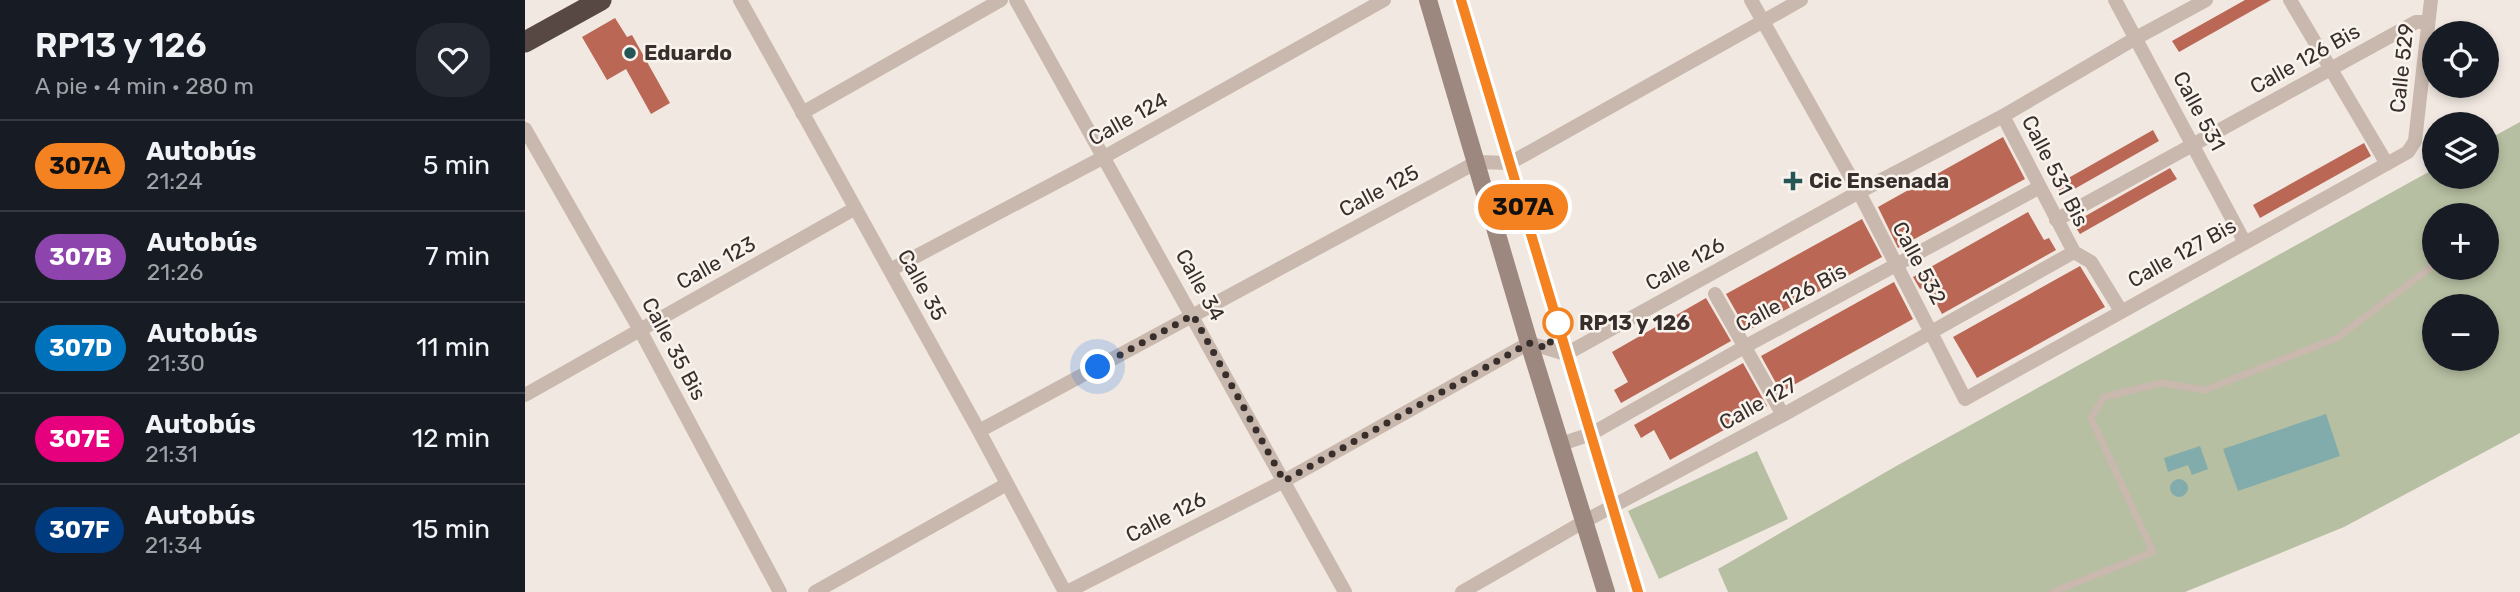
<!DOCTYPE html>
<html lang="es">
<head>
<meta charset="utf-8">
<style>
  :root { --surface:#171b24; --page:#242831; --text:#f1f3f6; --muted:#9ea1a6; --line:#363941 }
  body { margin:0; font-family:Rubik,sans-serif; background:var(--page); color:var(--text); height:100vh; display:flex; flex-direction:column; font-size:26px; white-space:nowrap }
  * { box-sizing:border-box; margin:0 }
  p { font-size:23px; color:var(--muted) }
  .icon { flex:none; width:38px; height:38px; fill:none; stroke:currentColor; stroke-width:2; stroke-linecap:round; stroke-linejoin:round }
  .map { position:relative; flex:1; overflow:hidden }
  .side { display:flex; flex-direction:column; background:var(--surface); width:525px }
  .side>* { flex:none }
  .badge { padding:0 14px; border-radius:23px; font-size:24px; line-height:46px }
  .buttons { position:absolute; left:1897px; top:21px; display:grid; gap:14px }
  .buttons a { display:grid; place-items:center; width:77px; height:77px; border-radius:50%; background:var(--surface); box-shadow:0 4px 10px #0003; font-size:35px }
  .you { position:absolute; width:35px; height:35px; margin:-18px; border:5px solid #fff; border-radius:50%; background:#1a73e8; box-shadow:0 0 0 10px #1a73e833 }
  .map>.badge { position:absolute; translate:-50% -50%; box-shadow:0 0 0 4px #fff }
  .round { display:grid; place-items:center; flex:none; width:74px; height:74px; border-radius:28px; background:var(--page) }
  .headline { display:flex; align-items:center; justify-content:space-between; height:119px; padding:0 35px }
  h1 { font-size:33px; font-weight:600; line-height:52px }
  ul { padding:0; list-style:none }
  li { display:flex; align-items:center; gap:21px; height:91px; padding:0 35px; border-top:2px solid var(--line) }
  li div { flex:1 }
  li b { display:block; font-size:26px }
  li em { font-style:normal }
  li .badge { min-width:77px; font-weight:700; text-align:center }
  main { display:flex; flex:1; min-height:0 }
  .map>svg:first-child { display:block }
</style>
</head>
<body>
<main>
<section class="side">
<div class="headline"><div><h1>RP13 y 126</h1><p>A pie · 4 min · 280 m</p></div><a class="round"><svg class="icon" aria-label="heart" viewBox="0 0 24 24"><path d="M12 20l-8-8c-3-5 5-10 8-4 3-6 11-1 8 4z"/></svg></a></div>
<ul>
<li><span class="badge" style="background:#f58220;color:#111">307A</span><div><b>Autobús</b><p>21:24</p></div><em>5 min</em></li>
<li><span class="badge" style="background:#8e44ad;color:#fff">307B</span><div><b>Autobús</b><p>21:26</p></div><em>7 min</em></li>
<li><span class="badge" style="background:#0072bc;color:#fff">307D</span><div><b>Autobús</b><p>21:30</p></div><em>11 min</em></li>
<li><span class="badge" style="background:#e6007e;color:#fff">307E</span><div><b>Autobús</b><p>21:31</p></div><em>12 min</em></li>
<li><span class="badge" style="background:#003b80;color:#fff">307F</span><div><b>Autobús</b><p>21:34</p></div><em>15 min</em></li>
</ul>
</section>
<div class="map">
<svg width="1995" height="592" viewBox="0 0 1995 592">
  <rect width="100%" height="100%" fill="#f1e9e1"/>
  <path fill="#b7bfa2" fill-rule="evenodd" d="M1995,122V433L1819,527L1660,592H1203L1193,569L1373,465L1909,169V177H1962V140ZM1909,215H1962V268H1909ZM1909,306H1962V359H1909Z
    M1232,451L1263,519L1134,579L1103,511Z"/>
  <path fill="#82acab" d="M1801,414L1815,456L1713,491L1698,449Z
    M1675,446L1683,469L1667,475L1663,465L1643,472L1639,458Z
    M1645 488a9 9 0 1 1 18 0a9 9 0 1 1-18 0Z"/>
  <path fill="#bb6755" d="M1720,0H1746L1654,52L1647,41Z
    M90,18L102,37L107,35L145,103L126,114L101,69L82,80L57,37Z
    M1628,130L1634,141L1537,196L1531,185Z
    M1478,137L1500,179L1373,248L1353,207Z
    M1839,143L1846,156L1735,218L1728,205Z
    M1645,168L1652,179L1555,234L1548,223Z
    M1503,212L1519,240L1524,238L1531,250L1417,314L1402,286L1395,289L1388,277Z
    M1337,219L1357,257L1222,331L1201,294Z
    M1555,266L1580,307L1452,378L1428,337Z
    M1369,282L1388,319L1256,392L1236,356Z
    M1181,298L1206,341L1096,403L1089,390L1103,382L1087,352Z
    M1218,363L1242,406L1145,460L1129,430L1116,438L1109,425Z"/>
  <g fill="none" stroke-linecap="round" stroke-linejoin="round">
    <path stroke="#c9b8ad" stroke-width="7" d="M1528,592L1628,552L1566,418L1579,397L1637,383L1680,390L1812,338L1909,265"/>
    <path stroke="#c9b8ad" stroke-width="14" d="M215,0L454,431L540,592
      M491,0L820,592
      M1226,0L1334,192L1440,399L1883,152L1890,141L1906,0
      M1590,0L1720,243
      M1765,0L1862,164
      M277,113L476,0
      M1478,116L1549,252L1566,262L1596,311
      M0,129L115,330L255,592
      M1531,220L1891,22H1903
      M365,270L579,157L859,0
      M1190,294L1258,415
      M0,395L329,209
      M454,431L952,162L985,163L1276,0
      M1036,444L1066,434L1221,346L1515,187
      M290,592L482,484
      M542,592L759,481L1004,343L1041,354L1334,192L1478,116L1611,38L1681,0
      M937,592L1060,521L1258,415L1549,252"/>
    <path stroke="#9c887f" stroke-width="18" d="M903,0L1004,343L1081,592"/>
    <path stroke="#584843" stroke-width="21" d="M0,42L76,0"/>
  </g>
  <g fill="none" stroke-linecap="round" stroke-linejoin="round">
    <defs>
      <path id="line" d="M936,0L1113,592"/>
    </defs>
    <use href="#line" stroke="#fff" stroke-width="16"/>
    <use href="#line" stroke="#f58220" stroke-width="10"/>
    <path stroke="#382e2b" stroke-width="7" stroke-dasharray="0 12.6" d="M573,367L668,315L759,481L1004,343L1023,348L1033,323"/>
  </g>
  <g fill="#245656" stroke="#f9f3ed" stroke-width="2.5">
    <circle cx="105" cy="53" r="7"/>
    <path d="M1264.5 170.5h7v7h7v7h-7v7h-7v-7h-7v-7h7z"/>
  </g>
  <circle fill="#fff" stroke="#f58220" stroke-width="3.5" cx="1033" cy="323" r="14"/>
  <g text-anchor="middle" stroke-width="5" stroke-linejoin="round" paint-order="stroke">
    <g font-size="21" font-weight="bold" fill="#382e2b" stroke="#f9f3ed" text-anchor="start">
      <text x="119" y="60">Eduardo</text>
      <text x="1284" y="188">Cic Ensenada</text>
    </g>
    <g font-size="21" fill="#382e2b" stroke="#f9f3ed">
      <text transform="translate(1780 59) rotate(-29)" y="7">Calle 126 Bis</text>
      <text transform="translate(1877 68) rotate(-84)" y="7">Calle 529</text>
      <text transform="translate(1674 111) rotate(62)" y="7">Calle 531</text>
      <text transform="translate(603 119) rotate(-29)" y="7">Calle 124</text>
      <text transform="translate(1530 171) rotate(63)" y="7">Calle 531 Bis</text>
      <text transform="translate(854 191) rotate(-28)" y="7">Calle 125</text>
      <text transform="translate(1657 253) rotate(-29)" y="7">Calle 127 Bis</text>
      <text transform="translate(191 263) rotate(-29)" y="7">Calle 123</text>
      <text transform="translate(1394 263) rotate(62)" y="7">Calle 532</text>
      <text transform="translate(1160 264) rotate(-29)" y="7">Calle 126</text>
      <text transform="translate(397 285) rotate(61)" y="7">Calle 35</text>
      <text transform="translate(675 285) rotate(61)" y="7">Calle 34</text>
      <text transform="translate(1266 298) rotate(-28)" y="7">Calle 126 Bis</text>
      <text transform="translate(149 349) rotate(62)" y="7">Calle 35 Bis</text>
      <text transform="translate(1233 404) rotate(-29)" y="7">Calle 127</text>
      <text transform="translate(641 517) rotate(-27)" y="7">Calle 126</text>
    </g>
    <g font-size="21" font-weight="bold" fill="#382e2b" stroke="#f9f3ed" text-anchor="start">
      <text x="1054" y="330">RP13 y 126</text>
    </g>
  </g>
</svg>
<div class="buttons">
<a><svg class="icon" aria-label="locate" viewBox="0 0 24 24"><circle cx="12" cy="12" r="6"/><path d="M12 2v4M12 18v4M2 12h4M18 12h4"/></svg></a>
<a><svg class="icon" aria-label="layers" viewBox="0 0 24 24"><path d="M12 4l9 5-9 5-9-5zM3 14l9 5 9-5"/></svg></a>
<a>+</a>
<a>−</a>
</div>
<div class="you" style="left:573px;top:367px"></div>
<b class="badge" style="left:998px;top:207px;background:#f58220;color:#111">307A</b>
</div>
</main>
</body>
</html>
